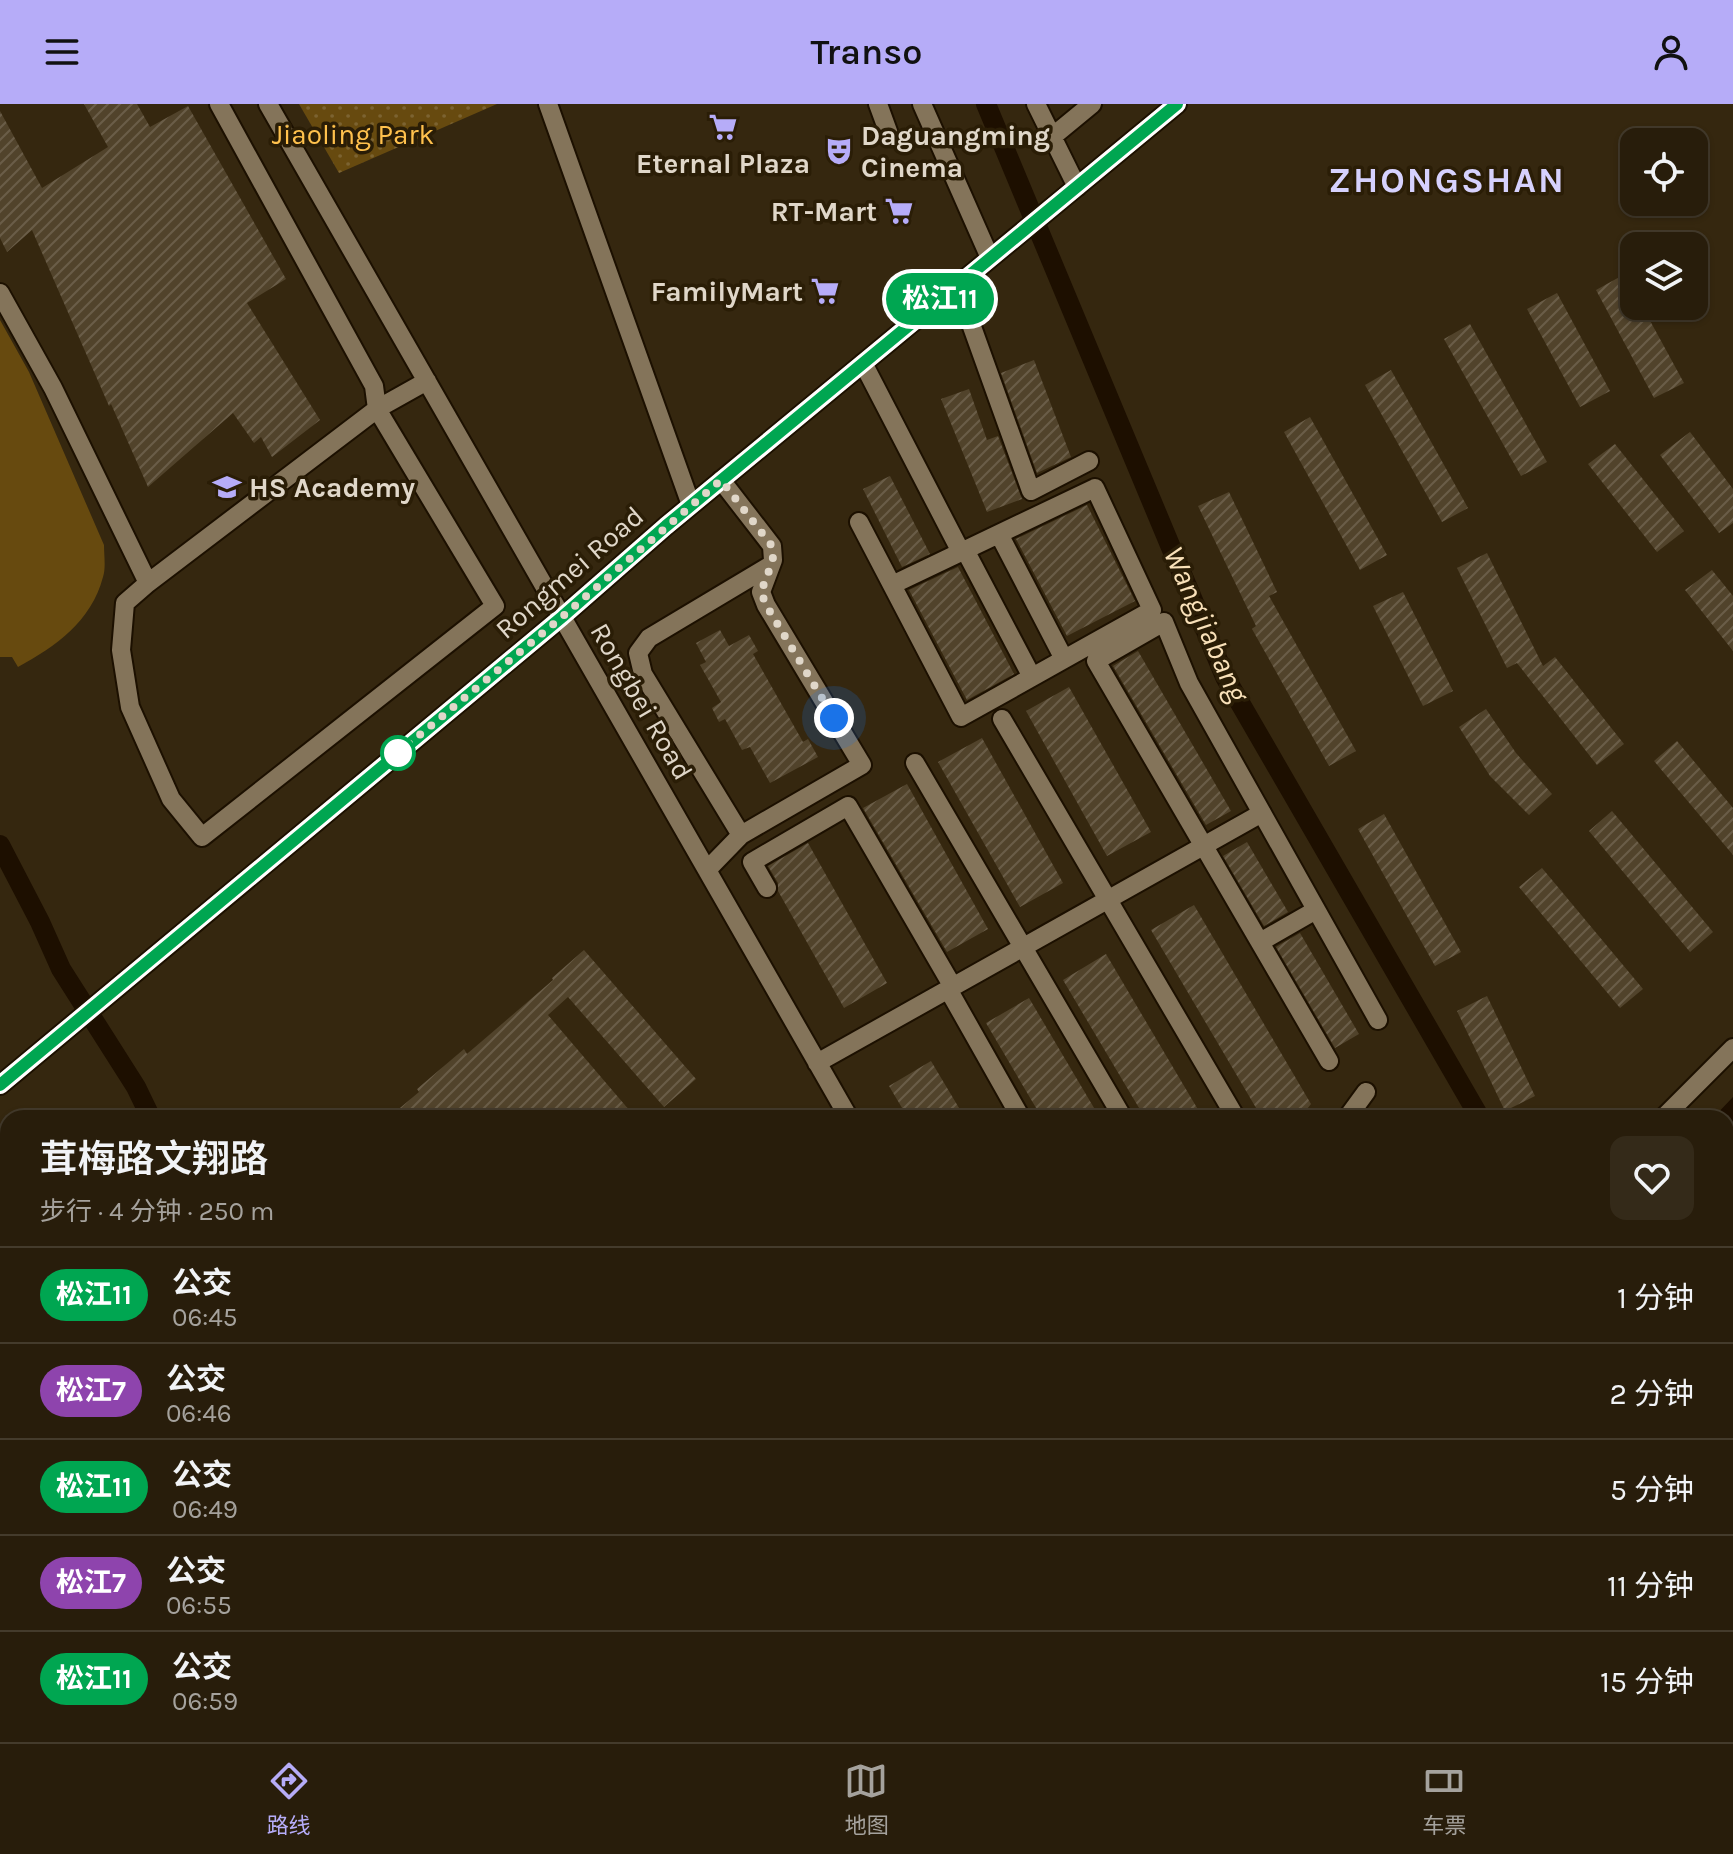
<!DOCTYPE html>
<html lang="zh">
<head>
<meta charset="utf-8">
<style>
  :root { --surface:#281d0b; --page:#342a19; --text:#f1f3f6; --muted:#a5a29d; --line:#443b2c; --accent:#b6acf8 }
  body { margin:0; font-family:Karla,"Noto Sans SC",sans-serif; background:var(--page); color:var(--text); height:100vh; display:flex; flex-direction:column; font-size:30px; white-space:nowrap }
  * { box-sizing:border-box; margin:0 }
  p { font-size:26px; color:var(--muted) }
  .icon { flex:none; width:44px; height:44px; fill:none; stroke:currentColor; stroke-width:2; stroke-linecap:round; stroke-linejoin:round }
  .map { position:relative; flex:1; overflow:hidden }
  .drawer { position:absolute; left:0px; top:1006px; width:1734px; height:632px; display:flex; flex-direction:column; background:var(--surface); border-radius:24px 24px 0 0; box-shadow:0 2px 6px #0004,0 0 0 2px var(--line) }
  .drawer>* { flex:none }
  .badge { padding:0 16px; border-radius:26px; font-size:28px; line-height:52px }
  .buttons { position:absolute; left:1620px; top:24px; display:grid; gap:16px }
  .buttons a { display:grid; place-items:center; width:88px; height:88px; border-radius:16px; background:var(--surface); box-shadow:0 2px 6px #0004,0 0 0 2px var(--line); font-size:40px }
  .you { position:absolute; width:40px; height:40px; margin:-20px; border:6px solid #fff; border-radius:50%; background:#1a73e8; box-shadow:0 0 0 12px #1a73e833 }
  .map>.badge { position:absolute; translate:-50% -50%; box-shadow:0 0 0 4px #fff }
  .round { display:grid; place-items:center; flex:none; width:84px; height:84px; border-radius:16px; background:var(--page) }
  .summary { display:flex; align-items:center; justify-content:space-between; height:136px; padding:0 40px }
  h1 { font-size:38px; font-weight:600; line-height:60px }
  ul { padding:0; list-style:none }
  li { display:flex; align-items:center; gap:24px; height:96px; padding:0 40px; border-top:2px solid var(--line) }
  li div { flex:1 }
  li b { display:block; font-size:30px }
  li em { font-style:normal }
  li .badge { min-width:88px; font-weight:700; text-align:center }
  header { display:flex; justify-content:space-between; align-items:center; height:104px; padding:0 40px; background:var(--accent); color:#111; font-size:36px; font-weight:600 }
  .tabs { display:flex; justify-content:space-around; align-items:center; height:112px; border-top:2px solid var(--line); background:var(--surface); font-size:22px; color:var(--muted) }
  .tabs a { display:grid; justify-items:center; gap:4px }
  .tabs .active { color:var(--accent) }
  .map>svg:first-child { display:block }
</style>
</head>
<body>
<header><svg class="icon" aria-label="menu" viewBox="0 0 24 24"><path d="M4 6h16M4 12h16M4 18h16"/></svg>Transo<svg class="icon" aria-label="person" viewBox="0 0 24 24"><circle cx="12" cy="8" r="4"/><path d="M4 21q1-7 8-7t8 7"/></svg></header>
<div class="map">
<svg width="1733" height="1638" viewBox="0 0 1733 1638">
  <defs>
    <pattern id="park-dots" width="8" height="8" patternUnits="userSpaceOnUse" patternTransform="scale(2)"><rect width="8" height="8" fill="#674a0f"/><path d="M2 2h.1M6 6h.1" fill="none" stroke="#7c6331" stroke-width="1.8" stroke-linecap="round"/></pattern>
    <pattern id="building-hatch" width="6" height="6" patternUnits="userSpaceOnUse" patternTransform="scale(2)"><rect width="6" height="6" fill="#51432b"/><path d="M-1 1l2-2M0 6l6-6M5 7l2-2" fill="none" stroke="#6a5d48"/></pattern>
  </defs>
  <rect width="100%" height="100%" fill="#35270f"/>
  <path fill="#674a0f" d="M0,216L29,268L104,441C104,451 106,464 103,473C91,518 56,542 18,563L12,553H0Z"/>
  <path fill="url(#park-dots)" d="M299,0H497L339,69Z"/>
  <path fill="#1d0f00" d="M1733,993V1235L1726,1242V1014H1713Z
    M1209,1630H1416L1410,1638H1204Z"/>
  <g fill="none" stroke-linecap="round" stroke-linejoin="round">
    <path stroke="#1d0f00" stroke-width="20" d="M986,0L1225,573L1480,1014
      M0,741L40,818L61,865L136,983L151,1014
      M421,1630L425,1638"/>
  </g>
  <path fill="url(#building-hatch)" d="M84,0H137L150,23L188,2L286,175L247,199L320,316L272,353L261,333L254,339L233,309L148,383L111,300L109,302L32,126L7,148L0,134V7L42,84L108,43Z
    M1625,170L1634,187V202H1642L1684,279L1654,294L1596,186Z
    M1557,189L1610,287L1580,303L1527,205Z
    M1470,220L1547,358L1521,372L1444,235Z
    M1034,256L1071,353L1037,369L1001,269Z
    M1391,266L1468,404L1442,418L1365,281Z
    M969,285L987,336L998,332L1022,395L987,408L941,295Z
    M1310,313L1387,451L1360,466L1284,328Z
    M1690,328L1733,385V419L1719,429L1660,351Z
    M1615,340L1684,427L1657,448L1588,360Z
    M890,372L930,450L902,463L863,385Z
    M1229,388L1277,488L1269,492L1356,647L1329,662L1252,525L1256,522L1198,402Z
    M1087,401L1135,497L1067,532L1016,435Z
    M1487,449L1543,562L1555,553L1624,640L1597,661L1517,559L1507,564L1457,464Z
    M958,463L1014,570L967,596L909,486Z
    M1712,466L1733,492V547L1685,486Z
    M1403,488L1453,587L1423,602L1373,502Z
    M720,526L729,542L749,531L758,547L753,550L803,638L808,635L818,653L770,679L750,643L742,646L725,615L719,618L712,604L721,598L700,561L706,558L696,539Z
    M1138,547L1231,707L1206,721L1113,562Z
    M1069,583L1151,728L1107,752L1026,607Z
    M1486,605L1516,649L1552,690L1529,711L1490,672L1459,623Z
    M982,634L1063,779L1020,803L938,658Z
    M1677,637L1733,704V751L1654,657Z
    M907,680L988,825L947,848L863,704Z
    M1612,707L1713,828L1690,848L1589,727Z
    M1384,710L1461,848L1435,862L1358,725Z
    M1247,738L1288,808L1264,822L1223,752Z
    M808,739L887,879L844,904L778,787V779L768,762Z
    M1542,764L1643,885L1620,904L1519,783Z
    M1194,801L1311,1000L1300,1014H1262L1151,826Z
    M1300,829L1359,930L1335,944L1276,843Z
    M584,846L696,975L664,1003L568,893L548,911L636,1014H388L419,988L417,985L464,945L467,950L553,876L552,874Z
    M1106,850L1203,1014H1145L1063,876Z
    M1487,892L1535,992L1505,1007L1457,907Z
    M1029,894L1100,1014H1042L986,919Z
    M931,957L965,1014H908L889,982Z"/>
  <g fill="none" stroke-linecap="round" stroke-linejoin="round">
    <defs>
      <path id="minor" d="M219,0L374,282L377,305L495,502L202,733L171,695L130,603L121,546L125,499L148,479L377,305L427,277
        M268,0L849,1014
        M548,0L691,401
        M878,0L889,30
        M922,0L990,154
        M1036,0L1077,83
        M1052,33L1092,0
        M957,181L1031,387L1089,357
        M0,189L53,284L148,479
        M863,259L961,448
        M859,418L961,613L1152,506L1095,384L892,481
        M999,430L1064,555
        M965,446L1032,573
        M1002,615L1236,1014
        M915,659L1123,1014
        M741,731L643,570L638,549L649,534L771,461
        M707,766L741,731L862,661L766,501L761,488L773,456L772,442L721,376
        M767,784L752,758L848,702L953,883
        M1260,838L1316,806
        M948,885L1021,1014
        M1329,957L1096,557L1164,518L1189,579L1378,916
        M817,959L1262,709
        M0,981L562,513L666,422L1177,0
        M1347,1014L1366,988
        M1663,1014L1733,944
        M1726,1611L1733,1571
        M1033,1638L1041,1630
        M1719,1638L1721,1630"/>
    </defs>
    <use href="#minor" stroke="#1c1000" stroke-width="22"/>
    <use href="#minor" stroke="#84745a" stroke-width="18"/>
  </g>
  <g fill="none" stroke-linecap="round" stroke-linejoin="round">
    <defs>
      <path id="line" d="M0,981L562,513L666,422L1177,0"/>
    </defs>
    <use href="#line" stroke="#fff" stroke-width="18"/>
    <use href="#line" stroke="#00a651" stroke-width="12"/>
    <path stroke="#e0d7c9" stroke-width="8" stroke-dasharray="0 14.4" d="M398,649L562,513L721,376L772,442L773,456L761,488L766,501L834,614"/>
  </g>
  <defs>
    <symbol id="supermarket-bare" viewBox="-9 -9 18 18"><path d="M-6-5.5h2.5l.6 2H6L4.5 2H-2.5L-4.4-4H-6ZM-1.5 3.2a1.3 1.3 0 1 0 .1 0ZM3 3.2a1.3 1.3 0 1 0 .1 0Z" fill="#b6acf8" stroke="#2a1d06" stroke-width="2.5" paint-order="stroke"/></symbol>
    <symbol id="theatre-bare" viewBox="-9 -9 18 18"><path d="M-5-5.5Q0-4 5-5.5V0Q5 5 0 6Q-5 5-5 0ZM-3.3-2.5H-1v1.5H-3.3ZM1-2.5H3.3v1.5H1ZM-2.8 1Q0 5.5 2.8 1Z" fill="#b6acf8" stroke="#2a1d06" stroke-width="2.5" paint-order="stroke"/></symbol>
    <symbol id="school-bare" viewBox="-9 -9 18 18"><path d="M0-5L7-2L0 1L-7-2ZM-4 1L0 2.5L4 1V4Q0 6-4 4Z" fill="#b6acf8" stroke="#2a1d06" stroke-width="2.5" paint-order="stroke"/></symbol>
  </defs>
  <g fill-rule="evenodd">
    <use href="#supermarket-bare" x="703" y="3" width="40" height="40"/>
    <use href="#theatre-bare" x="819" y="27" width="40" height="40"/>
    <use href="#supermarket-bare" x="879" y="87" width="40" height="40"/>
    <use href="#supermarket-bare" x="805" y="167" width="40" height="40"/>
    <use href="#school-bare" x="207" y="363" width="40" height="40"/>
  </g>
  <circle fill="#fff" stroke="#00a651" stroke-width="4" cx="398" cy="649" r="16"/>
  <g text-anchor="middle" stroke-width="7" stroke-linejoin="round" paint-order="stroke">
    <g font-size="28" fill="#ffc14d" stroke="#2a1d06">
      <text x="353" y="40">Jiaoling Park</text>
    </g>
    <g font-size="28" font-weight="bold" fill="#e0d7c9" stroke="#2a1d06" text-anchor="start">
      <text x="861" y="41">Daguangming<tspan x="861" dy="32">Cinema</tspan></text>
      <text x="723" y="69" text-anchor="middle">Eternal Plaza</text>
      <text x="877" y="117" text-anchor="end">RT-Mart</text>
      <text x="803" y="197" text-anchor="end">FamilyMart</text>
      <text x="249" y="393">HS Academy</text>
    </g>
    <g font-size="28" fill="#e0d7c9" stroke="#2a1d06">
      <text transform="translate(569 468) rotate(-41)" y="10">Rongmei Road</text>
      <text transform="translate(642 597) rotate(60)" y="10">Rongbei Road</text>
    </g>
    <g font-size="30" font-style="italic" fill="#f9e1b9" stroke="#2a1d06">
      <text transform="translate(1206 520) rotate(66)" y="10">Wangjiabang</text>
    </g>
    <g font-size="36" font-weight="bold" letter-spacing="2" fill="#d6d1fd" stroke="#2a1d06">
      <text x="1447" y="88">ZHONGSHAN</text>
    </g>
  </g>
</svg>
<div class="buttons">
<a><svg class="icon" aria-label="locate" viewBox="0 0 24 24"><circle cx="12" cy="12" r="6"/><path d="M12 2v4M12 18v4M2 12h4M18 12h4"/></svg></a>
<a><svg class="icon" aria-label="layers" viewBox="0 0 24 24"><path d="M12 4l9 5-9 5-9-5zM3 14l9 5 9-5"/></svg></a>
</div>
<div class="you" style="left:834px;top:614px"></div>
<b class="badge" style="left:940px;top:195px;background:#00a651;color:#fff">松江11</b>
<section class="drawer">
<div class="summary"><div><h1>茸梅路文翔路</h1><p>步行 · 4 分钟 · 250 m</p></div><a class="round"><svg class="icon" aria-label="heart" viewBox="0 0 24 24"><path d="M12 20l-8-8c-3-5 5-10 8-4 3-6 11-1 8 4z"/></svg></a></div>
<ul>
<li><span class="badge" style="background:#00a651;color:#fff">松江11</span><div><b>公交</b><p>06:45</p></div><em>1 分钟</em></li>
<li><span class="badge" style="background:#8e44ad;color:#fff">松江7</span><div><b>公交</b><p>06:46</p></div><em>2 分钟</em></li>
<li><span class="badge" style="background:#00a651;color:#fff">松江11</span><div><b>公交</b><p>06:49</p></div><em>5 分钟</em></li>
<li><span class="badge" style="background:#8e44ad;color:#fff">松江7</span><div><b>公交</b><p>06:55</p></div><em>11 分钟</em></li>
<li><span class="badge" style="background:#00a651;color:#fff">松江11</span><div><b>公交</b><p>06:59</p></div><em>15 分钟</em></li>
</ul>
</section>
</div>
<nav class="tabs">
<a class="active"><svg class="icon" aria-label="directions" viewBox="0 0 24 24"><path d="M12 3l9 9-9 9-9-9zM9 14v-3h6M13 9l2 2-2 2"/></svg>路线</a>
<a><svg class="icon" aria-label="map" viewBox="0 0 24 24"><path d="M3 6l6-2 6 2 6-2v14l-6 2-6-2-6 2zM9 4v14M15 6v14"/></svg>地图</a>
<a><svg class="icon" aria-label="tickets" viewBox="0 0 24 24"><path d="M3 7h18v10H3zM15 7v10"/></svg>车票</a>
</nav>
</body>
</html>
